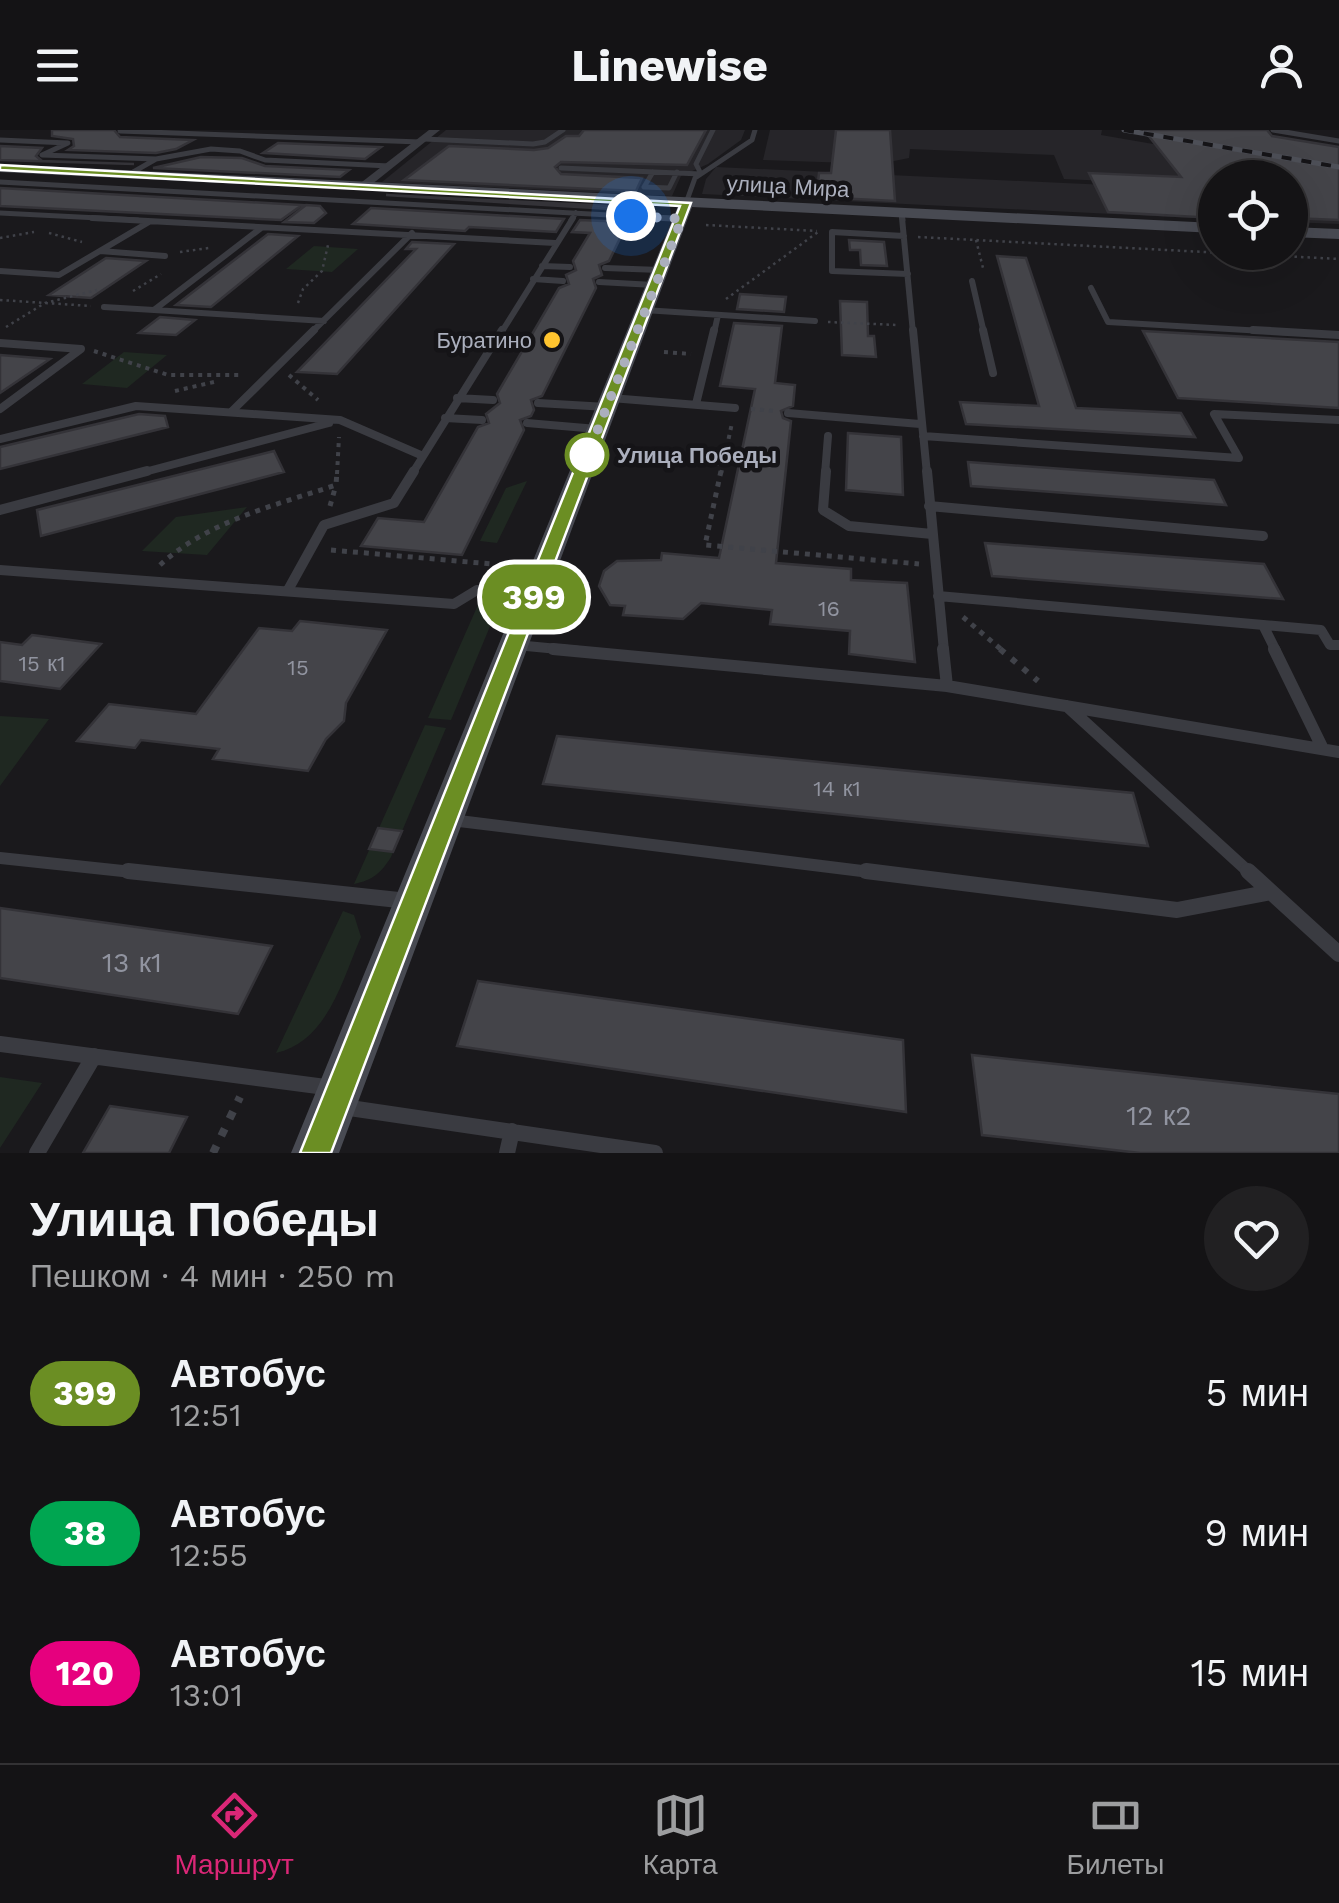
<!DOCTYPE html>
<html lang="ru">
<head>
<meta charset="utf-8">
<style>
  :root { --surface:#141315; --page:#212022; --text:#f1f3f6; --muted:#9d9ea0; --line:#333234; --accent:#db2777 }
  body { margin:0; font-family:"Work Sans",sans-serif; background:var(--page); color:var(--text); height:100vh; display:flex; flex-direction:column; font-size:38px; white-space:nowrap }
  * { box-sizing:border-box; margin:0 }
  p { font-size:32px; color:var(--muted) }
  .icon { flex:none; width:55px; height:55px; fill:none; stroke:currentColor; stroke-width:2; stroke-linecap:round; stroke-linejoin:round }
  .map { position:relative; height:1023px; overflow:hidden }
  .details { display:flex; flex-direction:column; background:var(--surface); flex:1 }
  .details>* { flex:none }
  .badge { padding:0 20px; border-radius:32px; font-size:35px; line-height:65px }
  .fabs { position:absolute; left:1198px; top:30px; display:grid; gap:20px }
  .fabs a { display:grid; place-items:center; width:110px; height:110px; border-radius:50%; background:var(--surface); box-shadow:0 10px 40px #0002,0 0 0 2px var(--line); font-size:50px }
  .you { position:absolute; width:50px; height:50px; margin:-25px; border:8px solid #fff; border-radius:50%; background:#1a73e8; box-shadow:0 0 0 15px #1a73e833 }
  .map>.badge { position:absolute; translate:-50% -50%; box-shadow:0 0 0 5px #fff }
  .round { display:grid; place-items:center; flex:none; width:105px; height:105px; border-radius:52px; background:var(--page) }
  .head { display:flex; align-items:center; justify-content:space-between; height:170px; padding:0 30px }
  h1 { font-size:48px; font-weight:700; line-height:75px }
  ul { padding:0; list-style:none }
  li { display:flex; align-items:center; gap:30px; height:140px; padding:0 30px }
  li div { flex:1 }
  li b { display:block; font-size:38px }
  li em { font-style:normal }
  li .badge { min-width:110px; font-weight:700; text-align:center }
  header { display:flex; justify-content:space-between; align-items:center; height:130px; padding:0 30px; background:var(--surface); font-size:45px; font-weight:700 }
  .tab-bar { display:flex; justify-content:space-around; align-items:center; height:140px; border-top:2px solid var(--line); background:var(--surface); font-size:28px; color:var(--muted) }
  .tab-bar a { display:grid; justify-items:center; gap:5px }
  .tab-bar .on { color:var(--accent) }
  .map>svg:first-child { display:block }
</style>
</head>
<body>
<header><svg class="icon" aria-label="menu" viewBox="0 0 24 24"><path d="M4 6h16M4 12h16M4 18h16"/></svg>Linewise<svg class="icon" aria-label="person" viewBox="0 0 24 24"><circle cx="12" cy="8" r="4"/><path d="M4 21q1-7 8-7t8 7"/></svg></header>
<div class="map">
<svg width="1339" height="1023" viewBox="0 0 1339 1023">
  <rect width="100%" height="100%" fill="#1a191c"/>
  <path fill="#262529" d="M446,0H745L741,10L708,34L681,46L672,66L382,52Z
    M770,0H1102L1101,5L1339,46V94L1290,92V48H1215V56L1064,49L1054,25L910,19L909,28L879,34L763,30Z
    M716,37L1215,60V89L702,64L706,49Z"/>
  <path fill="#1f2821" d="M314,116L358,119L332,142L286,139Z
    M124,222L167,225L127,258L82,254Z
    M527,351L497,413L480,411L506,358Z
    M247,377L207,425L142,421L176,387Z
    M481,468L501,470L451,590L428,588Z
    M0,586L49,589L0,656Z
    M425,595L446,598L391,727C381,743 373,750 354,754Z
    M343,781L354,785L361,807C342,850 328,911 276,923Z
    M0,947L42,953L0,1018Z"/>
  <path fill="#444449" stroke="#343338" stroke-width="2.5" d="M52,0H114L120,7L193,10L176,19L156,23L68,20L74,16L73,9L52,6Z
    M584,0H706L687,35L561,32L555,37L561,44L642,48L636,61L404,50L449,16L534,20L548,18L566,6H579Z
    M836,0H890L895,71L816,67L819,43H831Z
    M1144,0H1267L1272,6L1339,17V90L1290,88V48H1215V88L1108,82L1089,43L1181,47Z
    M278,13L381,17L365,29L263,23Z
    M0,16L42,18L36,26L42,31L134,34L0,30Z
    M201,27L242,28L265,36L349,40L340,47L153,38Z
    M0,58L302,75L281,90L0,76Z
    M386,65L628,77L626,80Z
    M306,75L320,76L326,83L314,93L284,92Z
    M371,78L564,89L556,102L469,97L465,101L353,94Z
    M580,90L628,92L609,131L599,135L602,145L593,149L596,158L542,266L531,270L534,280L531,286L520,290L524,300L462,425L361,416L378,388L424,392L478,297L489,293L486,284L500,273L497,264L559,158L569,154L566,145L576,140L573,131L590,103L572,102Z
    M268,104L298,106L211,177L176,175Z
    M849,110L884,112L887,136L861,135L860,120H850Z
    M412,112L454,114L337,244L297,242L416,119H406Z
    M997,126L1026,128L1076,278L1181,283L1195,307L966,294L960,272L1039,276Z
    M106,128L146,131L91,168L49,165Z
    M740,164L786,167L784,182L737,179Z
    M840,171L867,172L868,206H874L876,227L842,225Z
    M160,187L195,190L176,205L139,203Z
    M734,193L782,196L775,253L795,255L793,276L781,281L783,288L791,291L776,433L851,439V450L907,453L915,532L849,524L850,501L770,494L772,480L701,473L683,489L623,485L625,476L610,475L599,456L604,441L617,431L661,430L662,423L719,428L755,259L720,256Z
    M1143,201L1339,212V278L1178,268Z
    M0,225L50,229L0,263Z
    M139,284L165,286L168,297L0,339V317Z
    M848,303L901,307L903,365L846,360Z
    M274,321L284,342L41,406L37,380Z
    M968,332L1214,350L1226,375L971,356Z
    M985,413L1264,434L1283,469L992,446Z
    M300,491L387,500L346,573L344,591L326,609L308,641L213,629L219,619L141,610L135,618L77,611L109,574L196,584L259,498L292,501Z
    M32,505L101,514L60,559L0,551V512L22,515Z
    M557,606L1133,663L1148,716L543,654Z
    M378,698L402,701L393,722L369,719Z
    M0,778L272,816L238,884L0,848Z
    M478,851L903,910L906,982L457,916Z
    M972,925L1339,964V1023H1140L982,1005Z
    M110,976L187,987L169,1023H83Z"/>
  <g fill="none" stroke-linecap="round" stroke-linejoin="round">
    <path stroke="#404249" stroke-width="2.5" stroke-dasharray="2.5 4" stroke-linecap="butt" d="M706,95L817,101
      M49,103L82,112
      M918,107L1339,129
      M0,108L34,102
      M976,110L983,138
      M180,122L209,118
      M133,161L161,144
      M726,169L818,102
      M0,170L91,176
      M298,173L303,159L322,141L328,115
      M828,192L897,195
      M6,197L45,173L97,160"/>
    <path stroke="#404249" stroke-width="4" stroke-dasharray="4 5" stroke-linecap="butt" d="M94,221L168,245H243
      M664,222L691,224
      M289,245L318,270
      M175,261L218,251
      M751,279L775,281
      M690,332L722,334
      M337,344L339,307
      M721,344L732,293"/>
    <path stroke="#404249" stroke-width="5" stroke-dasharray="5 6" stroke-linecap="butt" d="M721,341L705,415L919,434
      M330,376L336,355
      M331,420L492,434
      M160,435C208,391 276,375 336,355L337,341
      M963,487L1003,521"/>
    <path stroke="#404249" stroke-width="6" stroke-dasharray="6 9" stroke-linecap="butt" d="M1000,519L1038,551"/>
    <path stroke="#404249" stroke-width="8" stroke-dasharray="8 11" stroke-linecap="butt" d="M213,1023L240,967"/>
    <path stroke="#3a3b41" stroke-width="5" d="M1273,0L1339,11
      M120,1L420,12
      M424,9L533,14L545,12L563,0
      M0,10L68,13L42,25L156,29L128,45
      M156,29L211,19L240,21L265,30L389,36
      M561,38L701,44L696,34L713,0
      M653,42L644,57L669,58L677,42
      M0,52L682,89
      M686,73L695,48L752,10L755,0
      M0,83L138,90
      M902,84L903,90
      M571,90L576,83"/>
    <path stroke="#3a3b41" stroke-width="6" d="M92,88L555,113
      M663,88L682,89
      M902,88L913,203
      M261,98L154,180L324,191
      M904,106L832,102V141L908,144
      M100,121L165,126
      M542,136L570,137
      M605,138L660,140
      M0,141L59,145L149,92
      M533,149L563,151
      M972,151L984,203
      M599,152L654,155
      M1091,158L1108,192L1297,203
      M104,177L154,180
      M644,180L815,191
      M311,203L412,103
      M501,203L573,88
      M714,203L718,185"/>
    <path stroke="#3a3b41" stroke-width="8" d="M913,200L927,344
      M983,200L993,243
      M1253,200L1339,205
      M0,213L81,219L0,279
      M457,268L493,270
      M611,268L735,278
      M538,273L607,277
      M696,274L714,200
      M231,282L314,200
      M788,283L920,294
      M445,288L482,290
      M527,293L597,299
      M923,306L1239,328L1214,284L1339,290
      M0,309L136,276L340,290L423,326
      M137,344L329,293
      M412,344L502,200
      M825,344L828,306"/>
    <path stroke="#3a3b41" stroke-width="10" d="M826,341L823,380L849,396L932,404
      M927,341L944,521
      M929,376L1263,406
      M0,380L147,341
      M0,440L454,474L477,460L535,464
      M288,460L324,395L394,373L414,341
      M938,466L1321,500L1330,515H1339
      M1263,495L1276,521
      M516,515L579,521"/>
    <path stroke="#3a3b41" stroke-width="12" d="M553,519L947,556L1339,622
      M943,519L947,556
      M1274,519L1323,619
      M1067,576L1251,744
      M451,690L886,744
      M0,728L151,744"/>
    <path stroke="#3a3b41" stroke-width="16" d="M128,741L408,771
      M866,741L1177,780L1271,762
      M1248,741L1339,824
      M0,914L333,958
      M343,977L655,1023
      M37,1023L94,926
      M507,1023L512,1001"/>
    <path fill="#3a3b41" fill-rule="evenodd" d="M429,0H440L366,59H358V55Z"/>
    <path fill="#484a52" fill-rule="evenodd" d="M0,34L1215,93V103L692,77L339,1023H291L678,76L0,42Z
      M1290,97L1339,99V109L1290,107Z"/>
    <defs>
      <path id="rail" d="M1124,0L1339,37"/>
    </defs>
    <use href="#rail" stroke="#4d4f57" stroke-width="5"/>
    <use href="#rail" stroke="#151417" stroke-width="4" stroke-dasharray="10" stroke-linecap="butt"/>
  </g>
  <path fill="#6b8e23" stroke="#fff" stroke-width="2.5" d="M0,35L691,73L331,1023H300L680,76L0,40Z"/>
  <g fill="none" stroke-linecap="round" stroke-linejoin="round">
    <path stroke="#abafbd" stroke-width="10" stroke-dasharray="0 18" d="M587,325L586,329L682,89L631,86"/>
  </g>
  <circle fill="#ffc42f" stroke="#151417" stroke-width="4" cx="552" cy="210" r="10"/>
  <circle fill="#fff" stroke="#6b8e23" stroke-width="5" cx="587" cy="325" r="20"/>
  <g text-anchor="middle" stroke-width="9" stroke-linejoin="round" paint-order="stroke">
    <g font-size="22" fill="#abafbd" stroke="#151417">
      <text transform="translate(788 56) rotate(3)" y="8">улица Мира</text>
    </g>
    <g font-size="22" fill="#abafbd" stroke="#151417" text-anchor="end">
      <text x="532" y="218">Буратино</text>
    </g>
    <g font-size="22" font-weight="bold" fill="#abafbd" stroke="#151417" text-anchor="start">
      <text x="617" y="333">Улица Победы</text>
    </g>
    <g font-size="22" fill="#9194a0">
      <text x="829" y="486">16</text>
      <text x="42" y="541">15 к1</text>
      <text x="298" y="545">15</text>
      <text x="837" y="666">14 к1</text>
    </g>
    <g font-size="28" fill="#9194a0">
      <text x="132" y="842">13 к1</text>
      <text x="1159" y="995">12 к2</text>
    </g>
  </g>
</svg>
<div class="fabs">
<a><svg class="icon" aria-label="locate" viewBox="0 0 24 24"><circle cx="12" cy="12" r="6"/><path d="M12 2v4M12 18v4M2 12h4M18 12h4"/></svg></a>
</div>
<div class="you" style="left:631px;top:86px"></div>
<b class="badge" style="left:534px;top:467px;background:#6b8e23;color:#fff">399</b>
</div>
<section class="details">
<div class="head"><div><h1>Улица Победы</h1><p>Пешком · 4 мин · 250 m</p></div><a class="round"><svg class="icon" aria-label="heart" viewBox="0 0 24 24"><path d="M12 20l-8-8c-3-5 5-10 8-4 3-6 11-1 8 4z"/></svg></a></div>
<ul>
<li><span class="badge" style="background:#6b8e23;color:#fff">399</span><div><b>Автобус</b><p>12:51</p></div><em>5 мин</em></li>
<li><span class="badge" style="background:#00a651;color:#fff">38</span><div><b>Автобус</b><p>12:55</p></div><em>9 мин</em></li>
<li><span class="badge" style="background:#e6007e;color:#fff">120</span><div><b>Автобус</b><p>13:01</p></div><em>15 мин</em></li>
</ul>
</section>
<nav class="tab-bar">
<a class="on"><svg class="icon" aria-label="directions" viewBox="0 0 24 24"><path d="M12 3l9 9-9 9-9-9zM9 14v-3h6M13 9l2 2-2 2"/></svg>Маршрут</a>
<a><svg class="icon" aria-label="map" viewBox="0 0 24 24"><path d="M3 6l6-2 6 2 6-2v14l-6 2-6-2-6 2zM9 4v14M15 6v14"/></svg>Карта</a>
<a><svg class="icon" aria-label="tickets" viewBox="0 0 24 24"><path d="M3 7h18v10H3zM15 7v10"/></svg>Билеты</a>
</nav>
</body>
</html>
